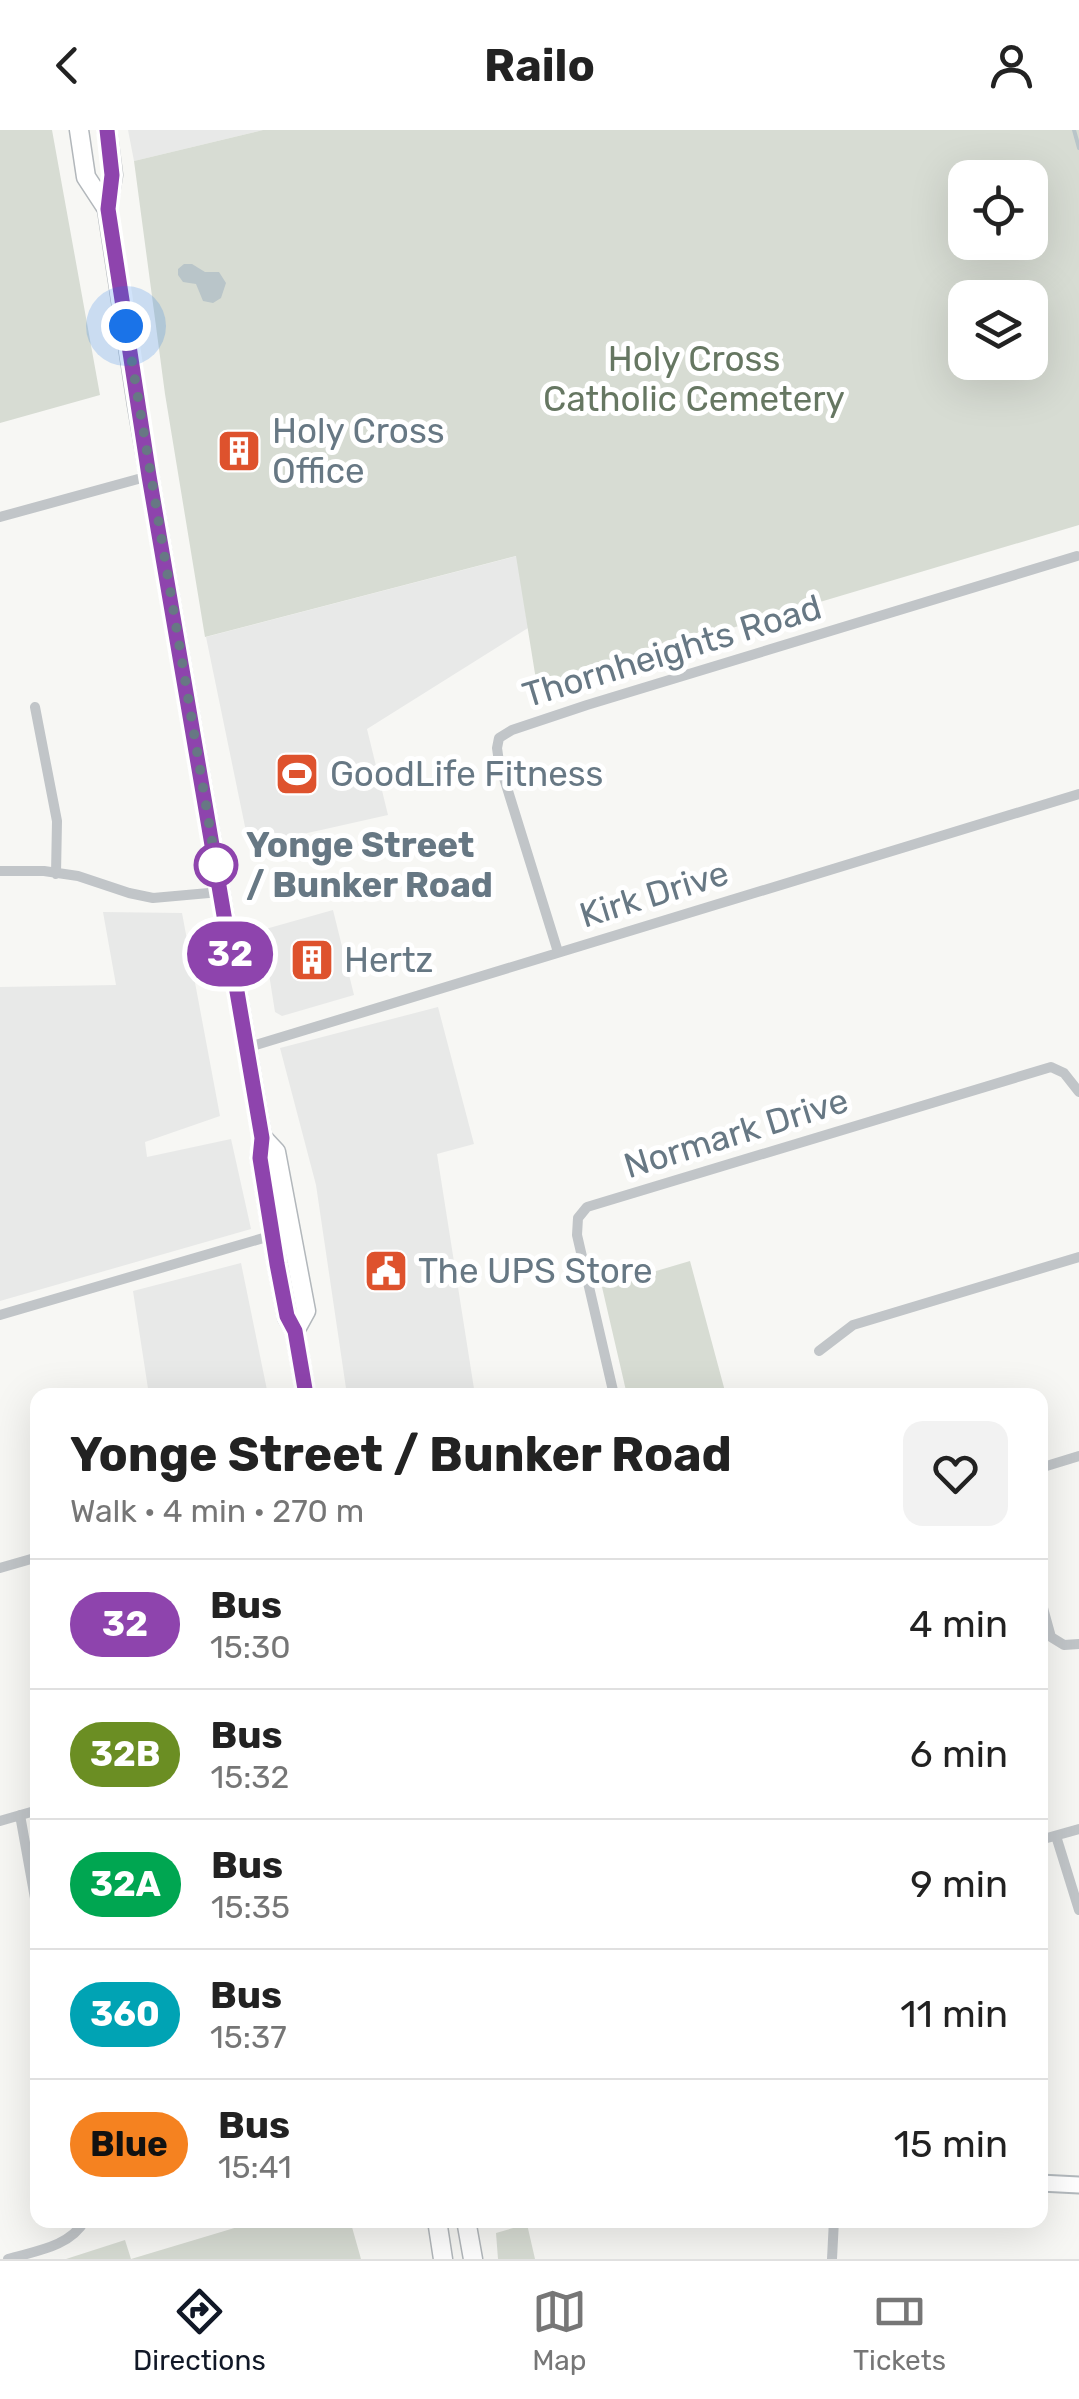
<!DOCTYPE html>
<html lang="en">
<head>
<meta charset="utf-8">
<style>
  :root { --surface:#fff; --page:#f2f2f2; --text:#222; --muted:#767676; --line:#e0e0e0; --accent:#111827 }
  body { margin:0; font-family:Rubik,sans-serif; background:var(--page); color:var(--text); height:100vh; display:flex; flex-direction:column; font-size:38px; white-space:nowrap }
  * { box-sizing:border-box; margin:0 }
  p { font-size:32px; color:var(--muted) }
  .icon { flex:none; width:55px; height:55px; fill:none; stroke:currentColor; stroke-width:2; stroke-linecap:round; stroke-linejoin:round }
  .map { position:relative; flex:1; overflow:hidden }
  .panel { position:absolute; left:30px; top:1258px; width:1018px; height:840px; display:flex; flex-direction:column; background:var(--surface); border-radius:20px; box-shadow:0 10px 40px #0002 }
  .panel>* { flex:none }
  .badge { padding:0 20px; border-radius:32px; font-size:35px; line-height:65px }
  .controls { position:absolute; left:948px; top:30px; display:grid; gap:20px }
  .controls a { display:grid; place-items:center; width:100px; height:100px; border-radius:20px; background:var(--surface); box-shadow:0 10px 40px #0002; font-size:50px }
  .you { position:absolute; width:50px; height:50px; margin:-25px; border:8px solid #fff; border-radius:50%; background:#1a73e8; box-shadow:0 0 0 15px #1a73e833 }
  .map>.badge { position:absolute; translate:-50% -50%; box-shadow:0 0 0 5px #fff }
  .round { display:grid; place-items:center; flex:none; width:105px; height:105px; border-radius:20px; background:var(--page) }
  .head { display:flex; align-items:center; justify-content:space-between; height:170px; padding:0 40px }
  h1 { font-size:48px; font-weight:700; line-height:75px }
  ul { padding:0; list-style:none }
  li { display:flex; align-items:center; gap:30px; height:130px; padding:0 40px; border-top:2px solid var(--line) }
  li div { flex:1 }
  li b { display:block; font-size:38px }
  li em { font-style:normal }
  li .badge { min-width:110px; font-weight:700; text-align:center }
  header { display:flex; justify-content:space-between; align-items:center; height:130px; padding:0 40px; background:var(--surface); font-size:45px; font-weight:700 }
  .tabs { display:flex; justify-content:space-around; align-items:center; height:140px; border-top:2px solid var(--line); background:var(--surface); font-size:28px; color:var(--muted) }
  .tabs a { display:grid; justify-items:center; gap:5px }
  .tabs .active { color:var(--accent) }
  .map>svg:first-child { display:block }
</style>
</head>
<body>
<header><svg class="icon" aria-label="back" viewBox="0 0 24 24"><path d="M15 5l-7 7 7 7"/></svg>Railo<svg class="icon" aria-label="person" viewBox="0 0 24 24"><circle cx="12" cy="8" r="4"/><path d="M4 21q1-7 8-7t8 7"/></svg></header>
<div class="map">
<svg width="1079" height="2129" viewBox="0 0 1079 2129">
  <rect width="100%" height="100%" fill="#f7f7f4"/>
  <path fill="#e8e9e8" d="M128,0H263L134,31Z
    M517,426L528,498L367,599L388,685L249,716L206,507Z
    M333,780L354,865L282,886L275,882L262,800Z
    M103,782L182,783L220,986L145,1012L147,1027L231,1009L251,1099L0,1171V857L116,855Z
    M438,877L474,1014L437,1024L475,1265H347L316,1055L280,918Z
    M241,1133L268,1265H149L133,1161Z"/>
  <path fill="#d7dcd3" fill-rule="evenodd" d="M0,0H52L100,265L0,293Z
    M263,0H1079V395L537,556L516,426L205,507L165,264L134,31ZM965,48H1030V112H965ZM965,168H1030V232H965Z
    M690,1131L726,1265H627L602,1157Z
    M261,2090H350L361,2129H131Z
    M527,2094L535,2129H498L496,2103Z
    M125,2110L131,2129H66Z"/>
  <path fill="#b9c5c9" d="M184,134H192L205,142H219L226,153L221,168L213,173L203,171L196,154L183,152L178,145V139Z"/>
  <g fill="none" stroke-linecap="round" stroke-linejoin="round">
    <path stroke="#b9c5c9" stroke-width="4" d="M1074,0L1079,18"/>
    <defs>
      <path id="secondary" d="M1040,2053L1079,2055"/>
      <path id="primary" d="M79,0L86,47L107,79
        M107,0L113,45L107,79L137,275L262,1007L260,1028L277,1134L287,1187L295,1201L306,1265
        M262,1007L276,1022L306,1181L295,1201
        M437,2090L443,2129
        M466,2090L473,2129"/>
    </defs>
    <use href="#secondary" stroke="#b3b9bd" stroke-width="19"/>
    <use href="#primary" stroke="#b2b7bb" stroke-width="21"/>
    <path stroke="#c1c5c8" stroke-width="10" d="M0,387L149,346
      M35,577L57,691L56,744
      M0,741H44L78,746L129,763L153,768L220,762
      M558,822L499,632L497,618L499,608L512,600L587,575L1077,426
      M246,918L1079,664
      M0,1185L277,1104
      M819,1221L853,1195L1079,1127
      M614,1265L577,1105L578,1088L587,1077L1051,937L1064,943L1079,962
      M1040,1338L1079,1326
      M0,1438L38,1427
      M1040,1467L1051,1507L1064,1515L1079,1514
      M20,1685L38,1785
      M0,1691L38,1680
      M1056,1706L1079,1780
      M1040,1710L1079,1699
      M8,2129C35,2121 70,2117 85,2090
      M832,2129L834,2090"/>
    <use href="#secondary" stroke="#fff" stroke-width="15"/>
    <use href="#primary" stroke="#fff" stroke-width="18"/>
  </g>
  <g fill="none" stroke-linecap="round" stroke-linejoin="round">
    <defs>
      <path id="line" d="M107,0L112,45L108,79L149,346L262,1008L260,1028L277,1134L287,1186L295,1201L306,1265"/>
    </defs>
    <use href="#line" stroke="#fff" stroke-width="22"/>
    <use href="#line" stroke="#8e44ad" stroke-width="15"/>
    <path stroke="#677884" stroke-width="10" stroke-dasharray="0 18" d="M126,196L216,735"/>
  </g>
  <defs>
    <symbol id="building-square" viewBox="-11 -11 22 22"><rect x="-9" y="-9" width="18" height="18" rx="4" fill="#de522d" stroke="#fff"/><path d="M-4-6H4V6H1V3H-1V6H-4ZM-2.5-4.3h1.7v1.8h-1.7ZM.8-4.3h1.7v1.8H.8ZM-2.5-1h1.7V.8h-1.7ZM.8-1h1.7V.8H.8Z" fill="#fff"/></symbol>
    <symbol id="stadium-square" viewBox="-11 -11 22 22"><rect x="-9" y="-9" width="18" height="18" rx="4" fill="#de522d" stroke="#fff"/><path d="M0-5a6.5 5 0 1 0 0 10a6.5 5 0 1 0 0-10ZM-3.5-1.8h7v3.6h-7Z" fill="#fff"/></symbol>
    <symbol id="civic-square" viewBox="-11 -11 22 22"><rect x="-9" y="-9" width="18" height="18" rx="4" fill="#de522d" stroke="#fff"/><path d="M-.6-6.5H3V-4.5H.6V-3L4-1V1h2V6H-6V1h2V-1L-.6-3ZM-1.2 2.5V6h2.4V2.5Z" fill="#fff"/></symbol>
  </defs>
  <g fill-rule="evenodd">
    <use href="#building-square" x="214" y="296" width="50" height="50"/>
    <use href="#stadium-square" x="272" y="619" width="50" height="50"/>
    <use href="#building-square" x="287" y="805" width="50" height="50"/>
    <use href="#civic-square" x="361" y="1116" width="50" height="50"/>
  </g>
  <circle fill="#fff" stroke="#8e44ad" stroke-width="5" cx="216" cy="735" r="20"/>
  <g text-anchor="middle" stroke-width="10" stroke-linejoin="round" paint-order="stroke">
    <g font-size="35" fill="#667762" stroke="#fff">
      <text x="694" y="241">Holy Cross<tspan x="694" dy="40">Catholic Cemetery</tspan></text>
    </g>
    <g font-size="35" fill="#677884" stroke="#fff" text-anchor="start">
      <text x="272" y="313">Holy Cross<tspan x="272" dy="40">Office</tspan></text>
      <text x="330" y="656">GoodLife Fitness</text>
      <text x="344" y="842">Hertz</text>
      <text x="418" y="1153">The UPS Store</text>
    </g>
    <g font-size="35" fill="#677884" stroke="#fff">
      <text transform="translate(672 521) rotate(-17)" y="12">Thornheights Road</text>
      <text transform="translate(654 764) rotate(-17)" y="12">Kirk Drive</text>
      <text transform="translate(736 1003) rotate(-17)" y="12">Normark Drive</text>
    </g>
    <g font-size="35" font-weight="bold" fill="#677884" stroke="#fff" text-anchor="start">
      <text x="246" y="727">Yonge Street<tspan x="246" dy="40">/ Bunker Road</tspan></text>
    </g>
  </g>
</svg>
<div class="controls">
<a><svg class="icon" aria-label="locate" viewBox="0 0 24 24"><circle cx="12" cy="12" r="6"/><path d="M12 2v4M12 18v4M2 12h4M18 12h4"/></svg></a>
<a><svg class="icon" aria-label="layers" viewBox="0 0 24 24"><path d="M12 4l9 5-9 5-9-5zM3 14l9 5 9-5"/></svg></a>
</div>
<div class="you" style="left:126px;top:196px"></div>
<b class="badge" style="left:230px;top:824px;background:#8e44ad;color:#fff">32</b>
<section class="panel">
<div class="head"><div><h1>Yonge Street / Bunker Road</h1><p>Walk · 4 min · 270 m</p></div><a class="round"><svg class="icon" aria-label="heart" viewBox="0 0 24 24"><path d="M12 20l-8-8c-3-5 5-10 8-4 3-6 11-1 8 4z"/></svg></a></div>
<ul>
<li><span class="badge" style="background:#8e44ad;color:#fff">32</span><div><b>Bus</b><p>15:30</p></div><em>4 min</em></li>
<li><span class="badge" style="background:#6b8e23;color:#fff">32B</span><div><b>Bus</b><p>15:32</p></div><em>6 min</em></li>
<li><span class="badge" style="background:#00a651;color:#fff">32A</span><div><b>Bus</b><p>15:35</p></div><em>9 min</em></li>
<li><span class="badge" style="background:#00a3b4;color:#fff">360</span><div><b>Bus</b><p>15:37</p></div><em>11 min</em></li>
<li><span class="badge" style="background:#f58220;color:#111">Blue</span><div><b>Bus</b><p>15:41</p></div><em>15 min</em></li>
</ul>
</section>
</div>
<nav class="tabs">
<a class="active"><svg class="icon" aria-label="directions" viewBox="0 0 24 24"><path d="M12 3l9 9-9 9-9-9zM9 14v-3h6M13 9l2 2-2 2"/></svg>Directions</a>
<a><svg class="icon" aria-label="map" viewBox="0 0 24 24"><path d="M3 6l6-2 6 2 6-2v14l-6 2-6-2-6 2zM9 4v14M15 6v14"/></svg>Map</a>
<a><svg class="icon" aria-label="tickets" viewBox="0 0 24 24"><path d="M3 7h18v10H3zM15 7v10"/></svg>Tickets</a>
</nav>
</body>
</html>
